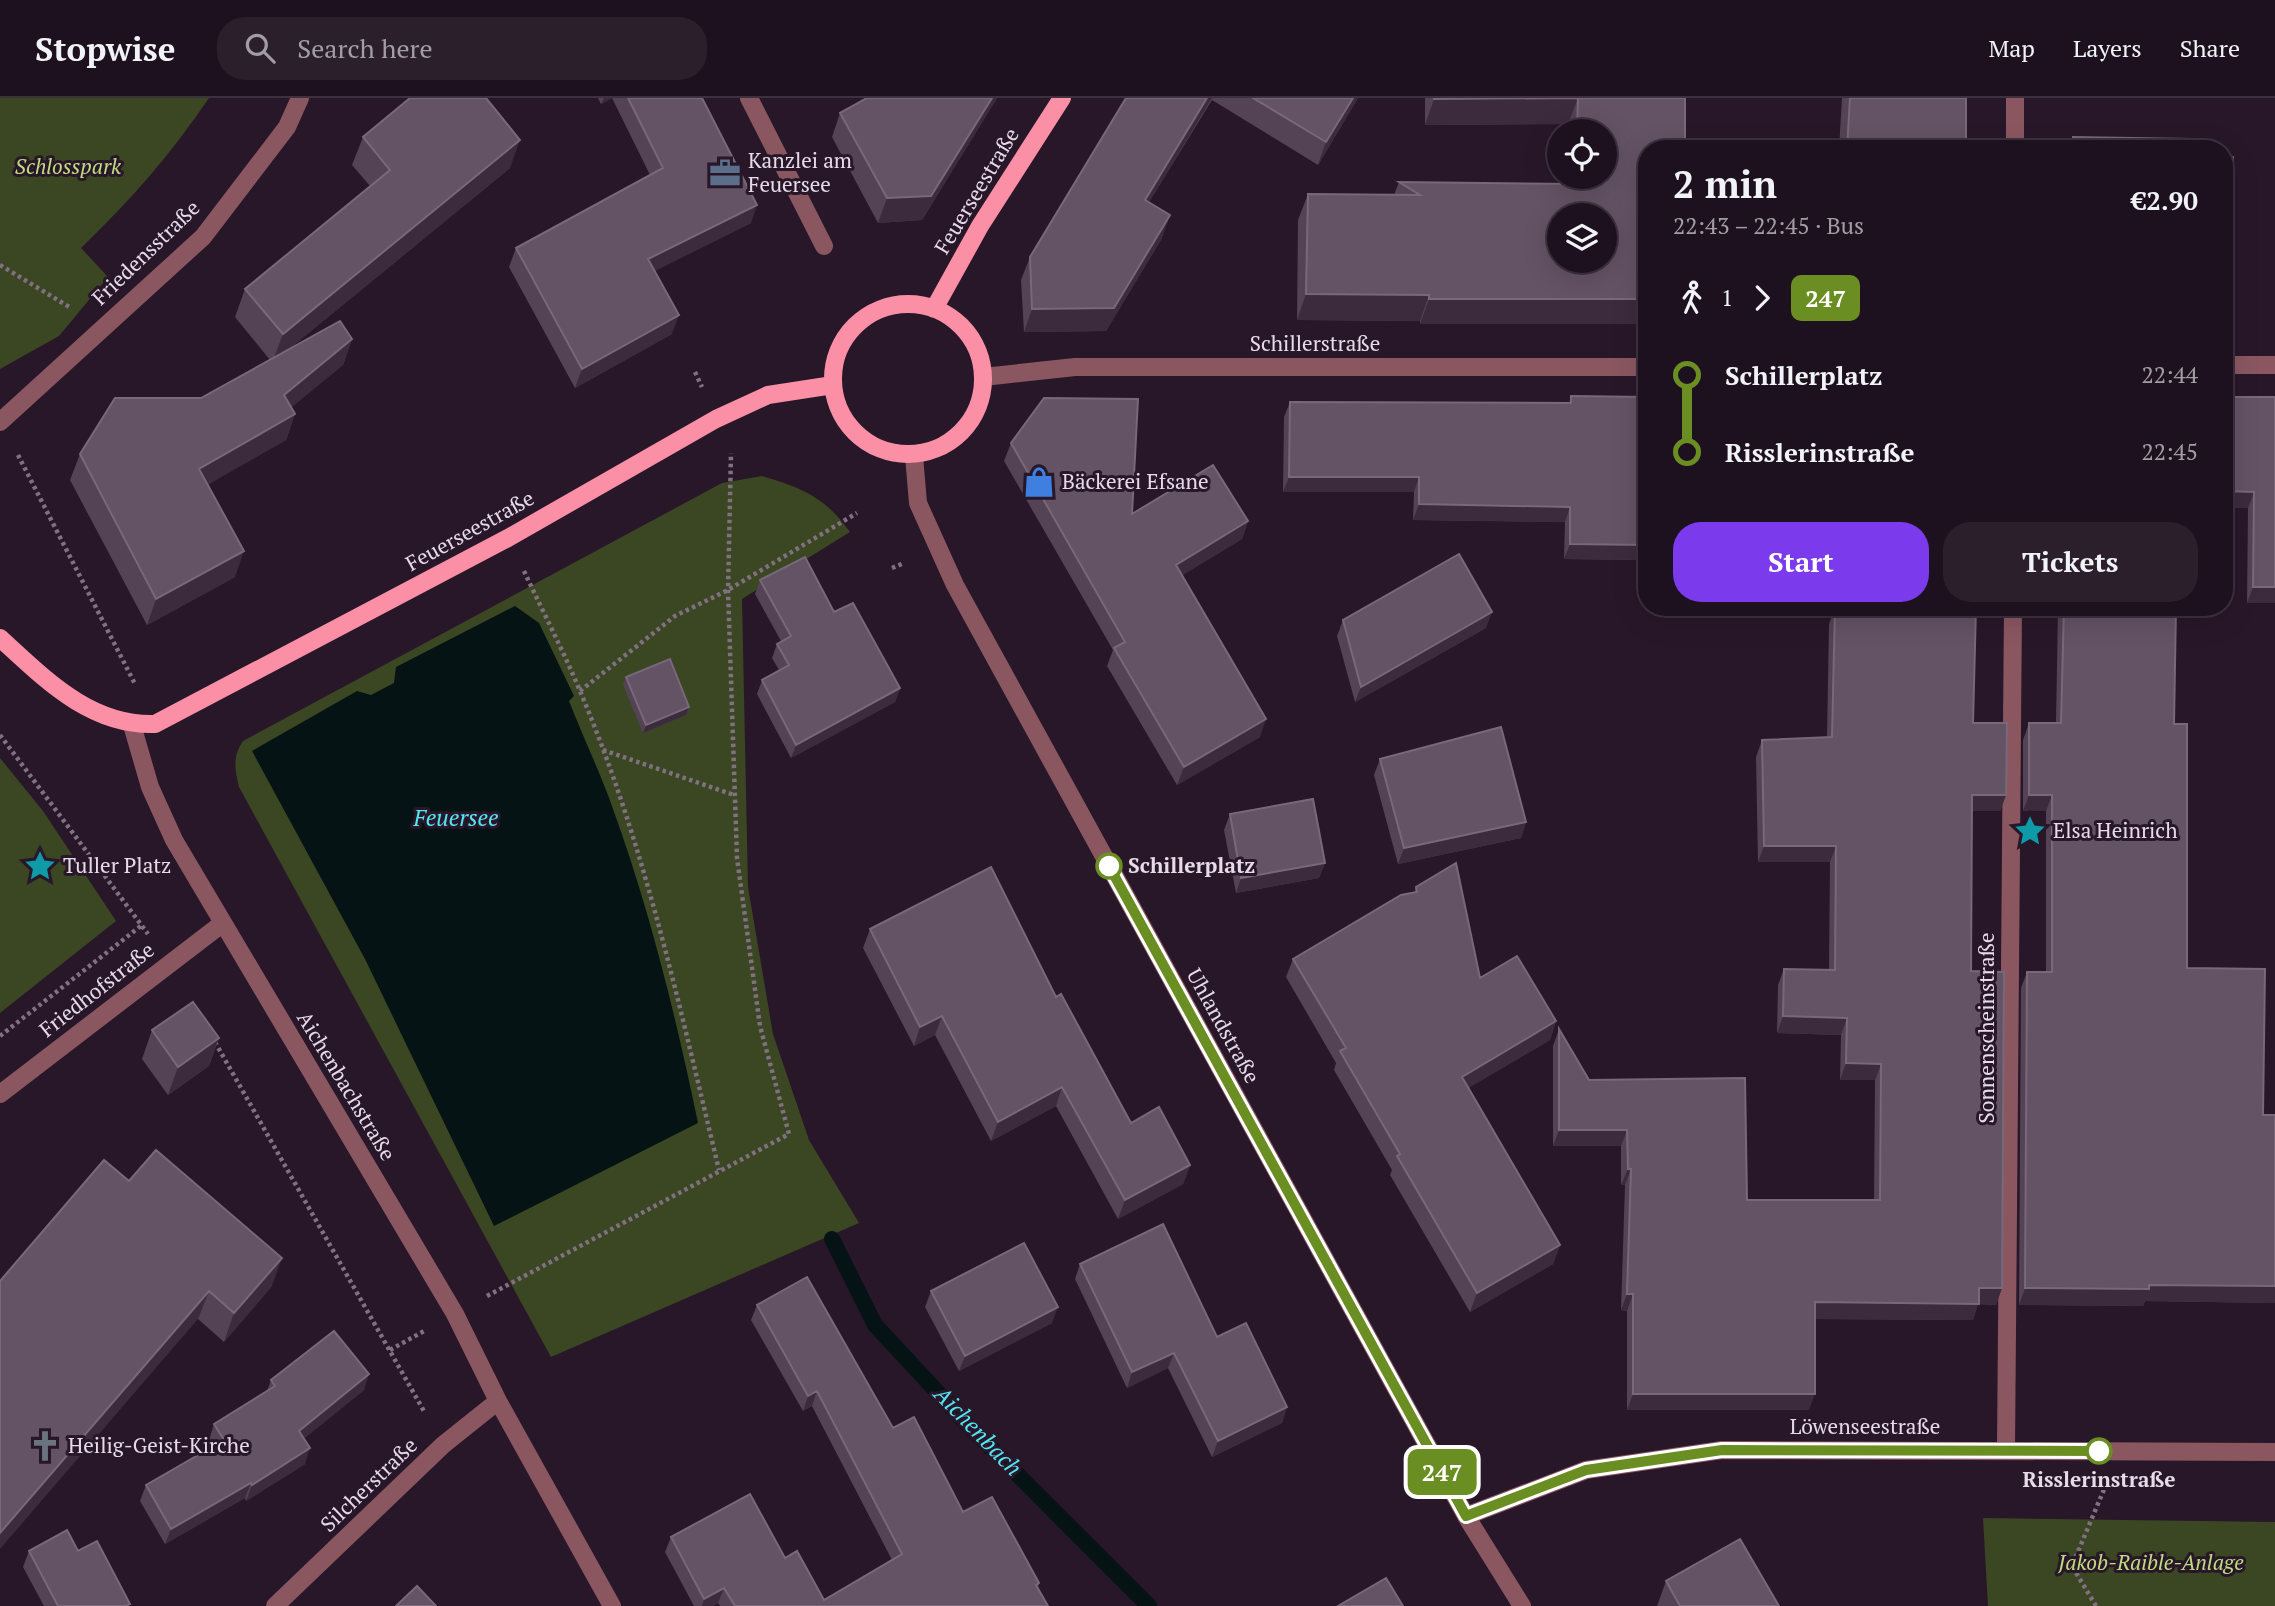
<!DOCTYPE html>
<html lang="en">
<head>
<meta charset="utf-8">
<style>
  :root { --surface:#1e111f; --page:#2b1f2c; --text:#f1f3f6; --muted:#a19da4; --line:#3c313d; --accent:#7c3aed }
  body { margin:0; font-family:"PT Serif",serif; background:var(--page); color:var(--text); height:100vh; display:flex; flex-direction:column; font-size:26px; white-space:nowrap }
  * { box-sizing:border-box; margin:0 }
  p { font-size:23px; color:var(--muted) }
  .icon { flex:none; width:38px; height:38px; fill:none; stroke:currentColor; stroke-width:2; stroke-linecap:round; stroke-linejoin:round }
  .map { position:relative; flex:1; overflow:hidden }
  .side { position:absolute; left:1638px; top:42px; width:595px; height:476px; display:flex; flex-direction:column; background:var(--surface); border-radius:28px; box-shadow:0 7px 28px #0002,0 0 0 2px var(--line) }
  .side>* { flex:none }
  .badge { padding:0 14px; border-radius:10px; font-size:24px; line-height:46px }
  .controls { position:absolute; left:1547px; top:21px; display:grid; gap:14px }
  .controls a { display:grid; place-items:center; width:70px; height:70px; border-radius:50%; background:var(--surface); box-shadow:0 7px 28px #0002,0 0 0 2px var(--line); font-size:35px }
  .map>.badge { position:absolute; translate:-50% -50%; box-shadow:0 0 0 4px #fff }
  .legs { display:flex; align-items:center; gap:10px; height:77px; padding:0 35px; font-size:23px }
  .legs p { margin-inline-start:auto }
  .overview { display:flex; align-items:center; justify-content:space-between; height:119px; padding:0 35px }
  h1 { font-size:38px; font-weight:800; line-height:52px }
  .primary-button { display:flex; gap:14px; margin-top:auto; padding:14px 35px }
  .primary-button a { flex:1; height:80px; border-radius:28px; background:var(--accent); color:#fff; font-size:28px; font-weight:800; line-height:80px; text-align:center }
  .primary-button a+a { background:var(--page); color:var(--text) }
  ul { padding:0 35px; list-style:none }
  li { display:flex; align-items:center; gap:24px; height:77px; font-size:26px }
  li i { display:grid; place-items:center; width:10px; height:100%; margin:0 9px; background:currentColor }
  li i::after { content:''; width:18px; height:18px; margin:-9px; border:5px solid; border-radius:50%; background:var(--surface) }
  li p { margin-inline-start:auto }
  li:first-child i { background:linear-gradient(#0000 50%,currentColor 0) }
  li:last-child i { background:linear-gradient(currentColor 50%,#0000 0) }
  header { display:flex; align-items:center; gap:42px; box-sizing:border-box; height:98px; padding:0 35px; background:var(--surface); border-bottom:2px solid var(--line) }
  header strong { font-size:33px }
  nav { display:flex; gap:38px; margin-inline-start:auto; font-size:24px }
  .search { width:490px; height:63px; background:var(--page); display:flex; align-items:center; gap:18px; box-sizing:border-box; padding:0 24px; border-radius:28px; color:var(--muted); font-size:26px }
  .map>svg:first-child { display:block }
</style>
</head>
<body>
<header>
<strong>Stopwise</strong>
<div class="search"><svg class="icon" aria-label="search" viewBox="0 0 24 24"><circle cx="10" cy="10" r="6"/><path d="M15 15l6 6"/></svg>Search here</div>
<nav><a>Map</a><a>Layers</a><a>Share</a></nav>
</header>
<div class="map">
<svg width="2275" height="1508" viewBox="0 0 2275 1508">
  <rect width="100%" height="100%" fill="#281729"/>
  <path fill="#3b4622" d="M0,0H209C171,56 130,103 81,150L108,179L59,238L0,271Z
    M762,378C802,390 825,399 850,434L742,501L748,789L773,936L809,1042L859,1125L551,1259L239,689C235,672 232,659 243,643L722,385Z
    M0,660L43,713L116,823L0,915Z
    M1983,1420L2275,1424V1508H1988Z"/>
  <path fill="#061314" d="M515,508L539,525L574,598L569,603C583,639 600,674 613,711C650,813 676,919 698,1025L494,1128L365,861L252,653L357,593L371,597L394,585L396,569Z"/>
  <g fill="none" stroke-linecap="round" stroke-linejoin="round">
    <path stroke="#061314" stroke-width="16" d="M832,1141L875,1227L969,1328L1149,1508"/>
    <path stroke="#807181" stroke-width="4.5" stroke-dasharray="3.5 3.5" stroke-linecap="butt" d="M0,167L71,210
      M695,274L702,289
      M18,357L135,586
      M892,470L904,465
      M524,473C542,512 563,552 580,593C645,746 680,911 719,1072
      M580,593L675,518L728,492L857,415
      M0,637L148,836
      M603,652L734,697
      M0,938L142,827
      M215,944L425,1315
      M487,1198L789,1036L760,928L737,760L728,492L731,355
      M390,1252L424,1233
      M2096,1508L2072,1468L2105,1389"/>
    <path stroke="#8a5761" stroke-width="18" d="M749,0L824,148
      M2015,0V51
      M2224,267H2275
      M983,279L1075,269H1647
      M0,324L203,139L287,29L300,0
      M914,358L918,405L955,487L1466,1418L1522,1508
      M132,627L150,689L174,742L455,1216L498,1303L612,1508
      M0,996L223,825
      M2006,1352L2013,509
      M1466,1418L1586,1372L1722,1352L2275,1354
      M275,1508L443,1347L498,1303"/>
    <path stroke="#fa8fa5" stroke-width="18" d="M833 281a75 75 0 1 1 150 0a75 75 0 1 1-150 0Z
      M934,211L980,128L1062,0
      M0,540C45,581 90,628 155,626L508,440L716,321L768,297L833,287"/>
  </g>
  <path fill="#544255" d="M598,0H702L751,125L654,173L672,236L575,290L509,169L516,150L650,77L612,0L601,6Z
    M867,0H997L922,122L878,125L832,39L840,15Z
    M1126,0H1358L1318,67L1212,2L1149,104L1162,140L1106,233L1024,234L1021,182L1030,159Z
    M1425,0H1685L1647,226H1420V223L1297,222L1298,122L1308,96L1394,97L1399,84L1568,86V79H1605V33H1568V26L1425,27Z
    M1842,0H1966V51H1839Z
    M363,39L510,70L289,251L352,241L343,267L291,309L295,316L286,342L208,386L235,479L147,527L70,382L80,356L201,300L270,262L235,219L245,191L370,88L352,67Z
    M2073,39L2192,51H2068Z
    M1571,298L1647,299V451L1643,462L1564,461L1565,424L1413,422L1414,394H1283L1284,319L1290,304L1569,305Z
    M2224,299H2275V505H2247L2248,410H2224Z
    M1011,345L1132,416L1248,423L1242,441L1182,477L1260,639L1177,687L1107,568L1113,552L1004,363Z
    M760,482L900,590L895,604L791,660L757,596L762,582L779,572L772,560L777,546L781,543L755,496Z
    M1835,509L2006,697L2000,713H1972L1971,873L2002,1190L1996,1207L1978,1206L1973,1222L1815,1221L1809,1312H1627V1213L1621,1212L1625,1087H1621V1048H1553V948L1559,931L1589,982L1747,1102H1874L1875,982H1840L1841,937L1777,935L1778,887L1784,871L1829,872L1830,764H1758L1756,659L1762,642L1827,639L1829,526Z
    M2058,509H2176L2174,626L2187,870L2263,1017H2275V1205L2145,1203L2143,1208L2019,1207L2021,890L2027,874H2046V713H2023V642L2029,625H2056Z
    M1343,522L1486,530L1355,604L1337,538Z
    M626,579L689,609L686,617L643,635L623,587Z
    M1380,661L1526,724L1521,740L1398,766L1374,677Z
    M1230,716L1325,765L1319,780L1236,795L1224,732Z
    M1416,789L1480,880L1556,923L1550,942L1468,990L1560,1147L1553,1166L1470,1214L1390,1077L1392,1072L1334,972L1336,965L1286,879L1293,861L1414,795Z
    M870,831L1056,899L1131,1025L1190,1067L1183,1086L1118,1121L1056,1008L991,1043L935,937L914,948L863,850Z
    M152,932L219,940L209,968L168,997L142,961Z
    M129,1083L272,1188L224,1244L198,1221Z
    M1080,1166L1217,1239L1287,1309L1282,1325L1212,1359L1168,1270L1127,1290L1075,1181Z
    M931,1193L1052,1225L959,1273L925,1209Z
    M757,1207L893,1330L963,1414L1039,1485L1038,1490L1048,1508H720L718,1505L713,1508H694L665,1454L671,1439L824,1502L892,1462L812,1308L803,1313L751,1222Z
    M271,1282L364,1292L304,1340L305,1366L246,1403L245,1400L165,1446L140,1403L146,1387L213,1349L209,1342L214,1326L267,1293Z
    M29,1453H78L129,1508H44L23,1469Z
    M1666,1483L1779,1508H1657Z"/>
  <path fill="#3c2a3d" d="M604,0H612L601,6Z
    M992,0H997L922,122L878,125L887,100Z
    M1207,0H1212L1137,124L1145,102Z
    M1353,0H1358L1318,67L1326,44Z
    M1578,0L1568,26L1425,27L1434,1Z
    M520,42L510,70L272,265L283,236Z
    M757,107L751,125L641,180L648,161Z
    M1170,117L1162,140L1106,233L1024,234L1032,211Z
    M2224,132L2232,133L2224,154Z
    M1306,196L1429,197L1420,223L1297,222Z
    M1429,201H1647V226H1420Z
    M679,217L672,236L575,290L582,271Z
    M352,241L343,267L275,323L284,297Z
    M295,316L286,342L190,397L199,371Z
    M1289,379H1419L1414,394H1283Z
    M2224,393L2254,394L2248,410H2224Z
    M1419,406L1570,409L1565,424L1413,422Z
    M1248,423L1242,441L1170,485L1176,467Z
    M1570,446L1647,447V451L1643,462L1564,461Z
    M244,453L235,479L147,527L156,501Z
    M2253,489H2275V505H2247Z
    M1492,514L1486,530L1355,604L1361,589Z
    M900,590L895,604L791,660L796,647Z
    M689,609L686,617L643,635L646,627Z
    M1266,621L1260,639L1177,687L1184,669Z
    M1972,697H2006L2000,713H1966Z
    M2029,697H2052L2046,713H2023Z
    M1526,724L1521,740L1398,766L1404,750Z
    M1764,748H1836L1830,764H1758Z
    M1325,765L1319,780L1236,795L1241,780Z
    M942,918L935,937L914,948L920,929Z
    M1783,918L1847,920L1841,937L1777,935Z
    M1556,923L1550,942L1455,998L1462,979Z
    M219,940L209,968L168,997L178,969Z
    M1846,965L1881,966L1875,982H1840Z
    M1062,989L1056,1008L991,1043L998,1024Z
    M1559,1032H1627L1621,1048H1553Z
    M1190,1067L1183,1086L1118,1121L1125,1102Z
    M1628,1071H1631L1625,1087H1621Z
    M1560,1147L1553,1166L1470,1214L1477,1195Z
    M282,1160L272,1188L224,1244L234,1215Z
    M2149,1187L2275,1188V1205L2145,1203L2143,1208L2019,1207L2025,1190Z
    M1979,1190H2002L1996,1207L1978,1206L1973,1222L1809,1221L1815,1204Z
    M209,1193L198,1221L0,1451V1435Z
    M1627,1196H1633L1627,1213L1621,1212Z
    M1058,1209L1052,1225L959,1273L965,1258Z
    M1174,1255L1168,1270L1127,1290L1132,1274Z
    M369,1276L364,1292L294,1349L299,1333Z
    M817,1293L812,1308L803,1313L808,1298Z
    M1633,1296H1815L1809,1312H1627Z
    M1287,1309L1282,1325L1212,1359L1218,1343Z
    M310,1350L305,1366L246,1403L252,1387Z
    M251,1385L245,1400L165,1446L171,1431Z
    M724,1490L718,1505L713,1508H702L704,1501Z"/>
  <path fill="#645265" stroke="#786879" stroke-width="2" fill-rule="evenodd" d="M410,0H486L520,42L283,236L245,191L390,72L363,39Z
    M628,0H702L757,107L648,161L679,217L582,271L516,150L663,70Z
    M867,0H992L931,98L887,100L840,15Z
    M1126,0H1207L1145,102L1170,117L1114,210L1032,211L1030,159Z
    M1253,0H1353L1326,44Z
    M1434,0H1578L1434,1Z
    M1578,0H1685V51H1647V201H1429V197L1306,196L1308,96L1420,97L1399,84L1577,86V79H1605V33H1577ZM1559,117H1605V163H1559Z
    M1850,0H1966V51H1847Z
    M2073,39L2192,41V51H2072Z
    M2224,59H2233L2232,133L2224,132Z
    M340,223L352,241L284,297L295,316L199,371L244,453L156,501L80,356L115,300H201Z
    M1571,298L1647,299V447L1570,446V409L1419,406V379H1289L1290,304L1571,305Z
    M2224,299H2275V489H2253L2254,394L2224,393Z
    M1044,300L1138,301L1132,416L1213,367L1248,423L1176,467L1266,621L1184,669L1114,550L1125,544L1011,345Z
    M1459,456L1492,514L1361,589L1343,522Z
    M805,459L834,514L853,505L900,590L796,647L762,582L789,567L777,546L791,538L760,482Z
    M1835,509H1976L1973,625H2007L2006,697H1972L1971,873L2004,874L2002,1190H1979V1206L1815,1204V1296H1633V1196H1627L1631,1071H1628L1627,1032H1559V931L1589,982L1745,980L1747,1102H1880L1881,966L1846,965L1847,920L1783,918L1784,871L1835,872L1836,748H1764L1762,642L1832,639Z
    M2064,509H2176L2174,626H2187V870L2265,871L2263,1017H2275V1188L2149,1187V1191L2025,1190L2027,874H2052V697H2029V625H2061Z
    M670,561L689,609L646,627L626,579Z
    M1501,629L1526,724L1404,750L1380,661Z
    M1313,701L1325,765L1241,780L1230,716Z
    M1456,765L1480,880L1517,858L1556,923L1462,979L1560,1147L1477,1195L1397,1058L1400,1056L1340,953L1346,950L1293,861L1401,797L1417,794L1416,789Z
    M991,769L1056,899L1061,896L1131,1025L1159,1009L1190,1067L1125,1102L1062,989L998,1024L942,918L920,929L870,831Z
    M193,904L219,940L178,969L152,932Z
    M156,1052L282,1160L234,1215L209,1193L0,1435V1183L104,1062L129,1083Z
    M1163,1126L1217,1239L1246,1225L1287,1309L1218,1343L1174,1255L1132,1274L1080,1166Z
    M1024,1145L1058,1209L965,1258L931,1193Z
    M807,1179L893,1330L914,1319L963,1414L992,1399L1039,1485L1036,1487L1048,1508H735L724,1490L704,1501L671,1439L750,1396L785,1460L797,1453L824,1502L902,1456L817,1293L808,1298L757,1207Z
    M334,1233L369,1276L299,1333L310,1350L252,1387L251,1385L171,1431L146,1387L224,1342L214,1326L275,1288L271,1282Z
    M67,1432L78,1453L97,1443L130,1506L126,1508H58L29,1453Z
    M1740,1441L1779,1508H1680L1666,1483Z
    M1386,1480L1403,1508H1338Z
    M417,1488L436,1508H396Z"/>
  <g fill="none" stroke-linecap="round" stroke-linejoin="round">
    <defs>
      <path id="line-1" d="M1109,768L1466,1418L1586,1372L1722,1352L2099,1353"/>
    </defs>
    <use href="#line-1" stroke="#fff" stroke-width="16"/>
    <use href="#line-1" stroke="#6b8e23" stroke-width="10"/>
  </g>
  <defs>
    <symbol id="office-bare" viewBox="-9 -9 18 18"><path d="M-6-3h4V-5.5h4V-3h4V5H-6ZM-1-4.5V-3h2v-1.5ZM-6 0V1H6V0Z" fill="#5c6f8a" stroke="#281729" stroke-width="2.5" paint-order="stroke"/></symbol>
    <symbol id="shop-bare" viewBox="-9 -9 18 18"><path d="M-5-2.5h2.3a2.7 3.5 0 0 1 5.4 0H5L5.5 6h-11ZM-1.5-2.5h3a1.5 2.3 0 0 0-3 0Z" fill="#3f7fe0" stroke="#281729" stroke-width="2.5" paint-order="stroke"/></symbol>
    <symbol id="sight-bare" viewBox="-9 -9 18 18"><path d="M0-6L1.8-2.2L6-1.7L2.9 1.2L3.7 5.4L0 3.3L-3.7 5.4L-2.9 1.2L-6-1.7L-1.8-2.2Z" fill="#0f9aa8" stroke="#281729" stroke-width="2.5" paint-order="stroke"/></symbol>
    <symbol id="church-bare" viewBox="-9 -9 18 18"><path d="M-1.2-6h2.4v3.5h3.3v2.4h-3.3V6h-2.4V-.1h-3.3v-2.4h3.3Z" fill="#6b7280" stroke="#281729" stroke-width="2.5" paint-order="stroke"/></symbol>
  </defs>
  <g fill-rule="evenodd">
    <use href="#office-bare" x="703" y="53" width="44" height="44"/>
    <use href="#shop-bare" x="1017" y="362" width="44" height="44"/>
    <use href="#sight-bare" x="2008" y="711" width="44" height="44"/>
    <use href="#sight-bare" x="18" y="746" width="44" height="44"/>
    <use href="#church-bare" x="23" y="1326" width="44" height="44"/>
  </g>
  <g fill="#fff" stroke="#6b8e23" stroke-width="3.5">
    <circle cx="1109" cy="768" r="12"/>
    <circle cx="2099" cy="1353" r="12"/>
  </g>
  <g text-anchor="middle" stroke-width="6" stroke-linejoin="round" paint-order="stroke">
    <g font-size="21" fill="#e7dbe8" stroke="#281729" text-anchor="start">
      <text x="748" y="70">Kanzlei am<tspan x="748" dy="24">Feuersee</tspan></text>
      <text x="1062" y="391">Bäckerei Efsane</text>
      <text x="2053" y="740">Elsa Heinrich</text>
      <text x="63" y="775">Tuller Platz</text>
      <text x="68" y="1355">Heilig-Geist-Kirche</text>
    </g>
    <g font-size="21" font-style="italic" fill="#c0dc7f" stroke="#281729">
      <text x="68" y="76">Schlosspark</text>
      <text x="2151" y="1472">Jakob-Raible-Anlage</text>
    </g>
    <g font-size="21" fill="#e7dbe8" stroke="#281729">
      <text transform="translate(977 93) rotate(-59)" y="7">Feuerseestraße</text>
      <text transform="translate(146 155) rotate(-44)" y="7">Friedensstraße</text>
      <text x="1315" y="253">Schillerstraße</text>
      <text transform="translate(470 433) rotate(-29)" y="7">Feuerseestraße</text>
      <text transform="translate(97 892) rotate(-38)" y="7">Friedhofstraße</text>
      <text transform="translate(1223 928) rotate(61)" y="7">Uhlandstraße</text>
      <text transform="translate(1987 930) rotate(-90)" y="7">Sonnenscheinstraße</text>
      <text transform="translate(346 988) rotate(59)" y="7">Aichenbachstraße</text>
      <text x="1865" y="1336">Löwenseestraße</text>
      <text transform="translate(369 1387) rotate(-44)" y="7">Silcherstraße</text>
    </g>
    <g font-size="21" font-weight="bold" fill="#e7dbe8" stroke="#281729" text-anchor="start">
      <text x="1128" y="775">Schillerplatz</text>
      <text x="2099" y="1389" text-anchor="middle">Risslerinstraße</text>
    </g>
    <g font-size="23" font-style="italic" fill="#54e5f3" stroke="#281729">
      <text x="456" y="728">Feuersee</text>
      <text transform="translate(978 1333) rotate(46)" y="8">Aichenbach</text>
    </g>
  </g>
</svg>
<div class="controls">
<a><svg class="icon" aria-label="locate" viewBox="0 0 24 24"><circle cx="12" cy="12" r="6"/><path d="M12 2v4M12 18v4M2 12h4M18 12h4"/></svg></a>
<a><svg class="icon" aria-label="layers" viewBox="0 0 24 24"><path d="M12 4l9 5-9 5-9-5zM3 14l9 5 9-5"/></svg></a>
</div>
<b class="badge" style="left:1442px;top:1374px;background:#6b8e23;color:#fff">247</b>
<section class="side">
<div class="overview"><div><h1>2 min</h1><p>22:43 – 22:45 · Bus</p></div><b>€2.90</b></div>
<div class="legs"><svg class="icon" aria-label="walk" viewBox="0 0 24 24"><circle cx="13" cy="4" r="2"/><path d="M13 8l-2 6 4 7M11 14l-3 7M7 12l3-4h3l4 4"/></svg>1<svg class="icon" aria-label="forward" viewBox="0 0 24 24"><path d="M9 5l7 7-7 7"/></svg><b class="badge" style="background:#6b8e23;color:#fff">247</b></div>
<ul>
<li><i style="color:#6b8e23"></i><b>Schillerplatz</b><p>22:44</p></li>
<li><i style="color:#6b8e23"></i><b>Risslerinstraße</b><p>22:45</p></li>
</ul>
<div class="primary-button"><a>Start</a><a>Tickets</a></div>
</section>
</div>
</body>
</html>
